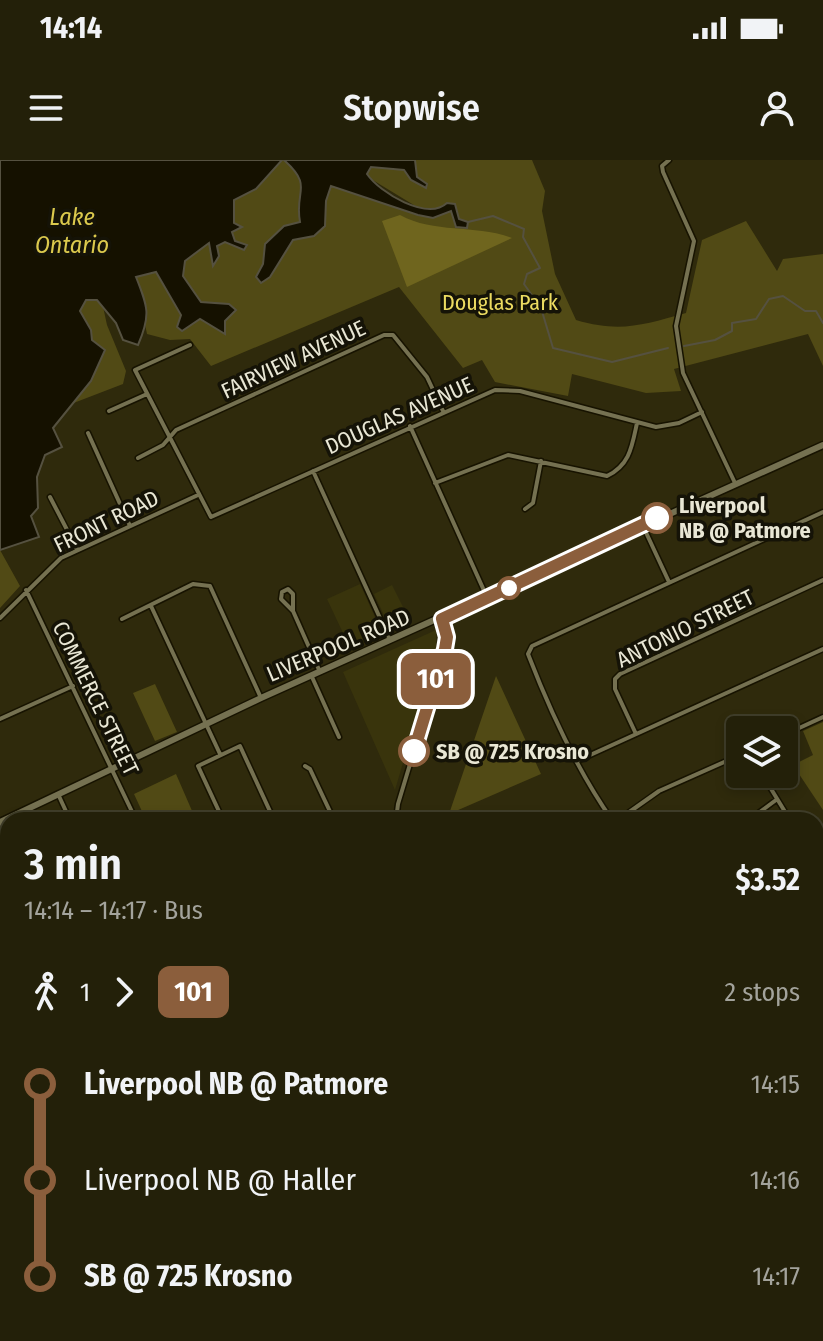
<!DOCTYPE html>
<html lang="en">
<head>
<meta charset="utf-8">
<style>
  :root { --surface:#232009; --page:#2f2d17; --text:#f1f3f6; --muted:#a3a39c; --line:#403e2a }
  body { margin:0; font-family:"Fira Sans Condensed",sans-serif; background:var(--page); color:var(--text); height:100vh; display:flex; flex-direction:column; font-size:30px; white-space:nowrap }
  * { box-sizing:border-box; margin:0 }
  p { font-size:26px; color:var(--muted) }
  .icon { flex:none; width:44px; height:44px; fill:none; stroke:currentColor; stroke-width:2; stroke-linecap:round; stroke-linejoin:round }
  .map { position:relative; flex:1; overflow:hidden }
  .side { position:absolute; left:0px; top:652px; width:824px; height:530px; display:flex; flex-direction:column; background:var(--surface); border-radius:24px 24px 0 0; box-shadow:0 4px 12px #0003,0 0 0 2px var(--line) }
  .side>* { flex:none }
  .badge { padding:0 16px; border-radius:12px; font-size:28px; line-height:52px }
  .controls { position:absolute; left:726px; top:556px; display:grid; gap:16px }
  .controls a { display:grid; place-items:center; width:72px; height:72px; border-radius:8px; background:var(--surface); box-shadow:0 4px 12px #0003,0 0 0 2px var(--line); font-size:40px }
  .map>.badge { position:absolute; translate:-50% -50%; box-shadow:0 0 0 4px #fff }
  .legs { display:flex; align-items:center; gap:12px; height:88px; padding:0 24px; font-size:26px }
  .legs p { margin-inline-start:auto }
  .summary { display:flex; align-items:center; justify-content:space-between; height:136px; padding:0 24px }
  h1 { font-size:44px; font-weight:600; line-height:60px }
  ul { padding:0 24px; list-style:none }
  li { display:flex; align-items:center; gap:28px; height:96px; font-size:30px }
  li i { display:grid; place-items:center; width:12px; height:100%; margin:0 10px; background:currentColor }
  li i::after { content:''; width:20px; height:20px; margin:-10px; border:6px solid; border-radius:50%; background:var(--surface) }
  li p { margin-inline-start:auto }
  li:first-child i { background:linear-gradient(#0000 50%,currentColor 0) }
  li:last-child i { background:linear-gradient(currentColor 50%,#0000 0) }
  .status { display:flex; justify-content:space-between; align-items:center; height:56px; padding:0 40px; background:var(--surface); direction:ltr }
  .status svg { height:22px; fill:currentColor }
  header { display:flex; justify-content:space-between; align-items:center; height:104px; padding:0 24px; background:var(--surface); font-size:36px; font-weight:600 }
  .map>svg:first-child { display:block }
</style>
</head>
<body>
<div class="status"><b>14:14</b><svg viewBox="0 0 49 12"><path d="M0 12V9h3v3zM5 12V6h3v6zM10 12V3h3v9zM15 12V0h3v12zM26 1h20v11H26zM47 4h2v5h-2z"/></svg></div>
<header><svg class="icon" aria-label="menu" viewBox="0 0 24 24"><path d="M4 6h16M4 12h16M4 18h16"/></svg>Stopwise<svg class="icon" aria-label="person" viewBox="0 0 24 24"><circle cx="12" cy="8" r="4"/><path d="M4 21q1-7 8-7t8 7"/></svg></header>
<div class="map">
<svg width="823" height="1181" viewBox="0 0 823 1181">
  <rect width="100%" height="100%" fill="#2f2a0c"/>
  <path fill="#39340c" d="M360,424L383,475L351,490L327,439Z
    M392,425L411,463L392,472L374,434Z
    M436,470V491L395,630L343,512Z
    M816,1064L823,1080V1181H709L706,1174H816Z"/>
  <path fill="#514a15" d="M252,0H310L326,41L331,25L422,50L371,19L367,13L371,7L405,10L411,20L417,17L415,0H532L545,31L542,51L555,114L576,160C620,173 643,165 686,153L702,80L746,61L777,111L783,99L823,94V206L808,174L674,209L681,231L646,233L572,214L568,236L495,222L482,200L463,208L399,127L211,206L190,179L170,180L147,174L132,101L146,97L201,143L183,116L169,83L225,80L235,69L225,35Z
    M97,119L107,165L126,211L123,224L71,244V147Z
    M0,390L20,426L0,448Z
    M496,516L541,614L449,654Z
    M155,524L177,572L155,581L133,533Z
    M823,562V650L793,605L813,595L803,571Z
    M176,614L196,660H146L134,634Z
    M8,788V964L0,961V792Z
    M8,1051V1174H192L197,1181H0V1057Z"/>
  <path fill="#6f651e" d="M400,55C435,74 475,64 512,78L407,127L382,61Z"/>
  <path fill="#151100" stroke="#555140" stroke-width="2" d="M0,0H282L256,29L234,40V63L242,67L232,72L235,81L247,85L244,90L225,82L217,86L219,96L213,106L209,83L185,101L183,116L201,142L229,144L236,150L225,161V174L200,159L182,171L177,167L181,155L156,112L136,117C148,147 151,155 138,185L123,180L116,163L97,140H86L80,151L91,170L92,180L105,190L91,221L53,268L62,287L45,295L37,317L38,348L31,356L39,377L0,390Z
    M284,0H415L417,17L427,24L426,28L411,20L404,10L371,7L367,14C380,33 427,61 447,43L455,44L459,59L468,62L467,68L456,67L451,51L433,58L418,55L331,26L326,41L325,66L314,76L293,80L270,117L261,123L256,117L263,104L265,84L284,66L300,62C294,30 314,27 284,0Z
    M0,961L8,964V1062L0,1079Z"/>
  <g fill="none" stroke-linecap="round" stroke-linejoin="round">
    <path stroke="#555140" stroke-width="2" d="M468,62L493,56L524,69L523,77L540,108L527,114L524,124L541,148L553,188L612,202L668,188
      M684,186L715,180L732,171V163L756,159L769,139L783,136L805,151H816L823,163
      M816,885L823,881
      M547,1181L552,1174"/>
    <defs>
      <path id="street" d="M669,0L662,6L663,12L694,81L676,166L683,213L735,323
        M190,185L135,210L211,357L495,230L520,231L656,267L679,263L702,252
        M109,251L147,234
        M410,266L486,435
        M88,273L130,366
        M138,298L163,285L176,270L384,175H393L427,217L443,251
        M313,311L390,480
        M435,323L508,295L607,316C630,305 632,286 637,263
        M50,337L77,389
        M525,349L533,343L541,301
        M643,366L669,422
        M26,430L136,660
        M151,446L220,594
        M293,451V434L288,429L282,432L281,439L293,451L320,512
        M0,458L61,398L198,335
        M122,459L193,424L210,426L261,538
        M312,517L339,577
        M0,559L73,526
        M636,574L615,529V519L620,514L823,420
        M784,575L823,557
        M577,601L823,489
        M305,606L310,609L334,660
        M762,614L790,660
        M58,634L70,660
        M223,660L198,606L240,586L274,660
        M396,660L398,644L445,488L446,464L442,459
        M612,660C577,610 550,551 528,494L532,486L823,352
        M618,660L659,631L740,595
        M749,660L776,640
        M0,662L8,673
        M816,697L823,707
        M816,843L823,839
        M816,936L823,933
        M281,1174L284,1181
        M449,1174L453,1181"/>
      <path id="secondary" d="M0,662L261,538L823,285
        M816,992L823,989
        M400,1181L416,1174"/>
    </defs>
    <use href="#street" stroke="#171300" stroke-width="7"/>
    <use href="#secondary" stroke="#171300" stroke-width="9"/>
    <use href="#street" stroke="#757151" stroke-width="4"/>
    <use href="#secondary" stroke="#757151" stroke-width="6"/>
  </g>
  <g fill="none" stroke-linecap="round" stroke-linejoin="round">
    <defs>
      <path id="line-1" d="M414,591L445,489L447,477L442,459L657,358"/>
    </defs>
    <use href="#line-1" stroke="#fff" stroke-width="18"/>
    <use href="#line-1" stroke="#8b5e3c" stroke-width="12"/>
  </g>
  <g fill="#fff" stroke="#8b5e3c" stroke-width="4">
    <circle cx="657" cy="358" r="14"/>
    <circle cx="509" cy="428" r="10"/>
    <circle cx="414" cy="591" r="14"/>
  </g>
  <g text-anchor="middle" stroke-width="7" stroke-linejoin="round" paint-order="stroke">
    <g font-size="22" fill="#ecdb61" stroke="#151307">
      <text x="500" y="150">Douglas Park</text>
    </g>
    <g font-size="22" fill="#e9e7d5" stroke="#151307">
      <text transform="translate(293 199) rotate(-25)" y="8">FAIRVIEW AVENUE</text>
      <text transform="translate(399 255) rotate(-24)" y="8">DOUGLAS AVENUE</text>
      <text transform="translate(106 361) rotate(-26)" y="8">FRONT ROAD</text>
      <text transform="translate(685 468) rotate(-26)" y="8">ANTONIO STREET</text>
      <text transform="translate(338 485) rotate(-23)" y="8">LIVERPOOL ROAD</text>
      <text transform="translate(96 538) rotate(64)" y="8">COMMERCE STREET</text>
    </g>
    <g font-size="22" font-weight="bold" fill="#e9e7d5" stroke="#151307" text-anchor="start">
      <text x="679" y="353">Liverpool<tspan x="679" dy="25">NB @ Patmore</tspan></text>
      <text x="436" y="599">SB @ 725 Krosno</text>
    </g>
    <g font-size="24" font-style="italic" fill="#dbc94d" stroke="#151307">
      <text x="72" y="65">Lake<tspan x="72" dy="28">Ontario</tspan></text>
    </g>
  </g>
</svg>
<div class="controls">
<a><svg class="icon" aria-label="layers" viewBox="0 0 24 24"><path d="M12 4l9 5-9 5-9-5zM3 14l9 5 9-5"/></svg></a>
</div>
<b class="badge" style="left:436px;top:519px;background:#8b5e3c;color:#fff">101</b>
<section class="side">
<div class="summary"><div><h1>3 min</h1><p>14:14 – 14:17 · Bus</p></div><b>$3.52</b></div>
<div class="legs"><svg class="icon" aria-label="walk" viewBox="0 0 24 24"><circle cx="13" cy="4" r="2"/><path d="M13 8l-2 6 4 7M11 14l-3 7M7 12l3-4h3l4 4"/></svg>1<svg class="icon" aria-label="forward" viewBox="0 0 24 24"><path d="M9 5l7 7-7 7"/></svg><b class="badge" style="background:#8b5e3c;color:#fff">101</b><p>2 stops</p></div>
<ul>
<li><i style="color:#8b5e3c"></i><b>Liverpool NB @ Patmore</b><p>14:15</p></li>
<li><i style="color:#8b5e3c"></i><span>Liverpool NB @ Haller</span><p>14:16</p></li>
<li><i style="color:#8b5e3c"></i><b>SB @ 725 Krosno</b><p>14:17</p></li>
</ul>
</section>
</div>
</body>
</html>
